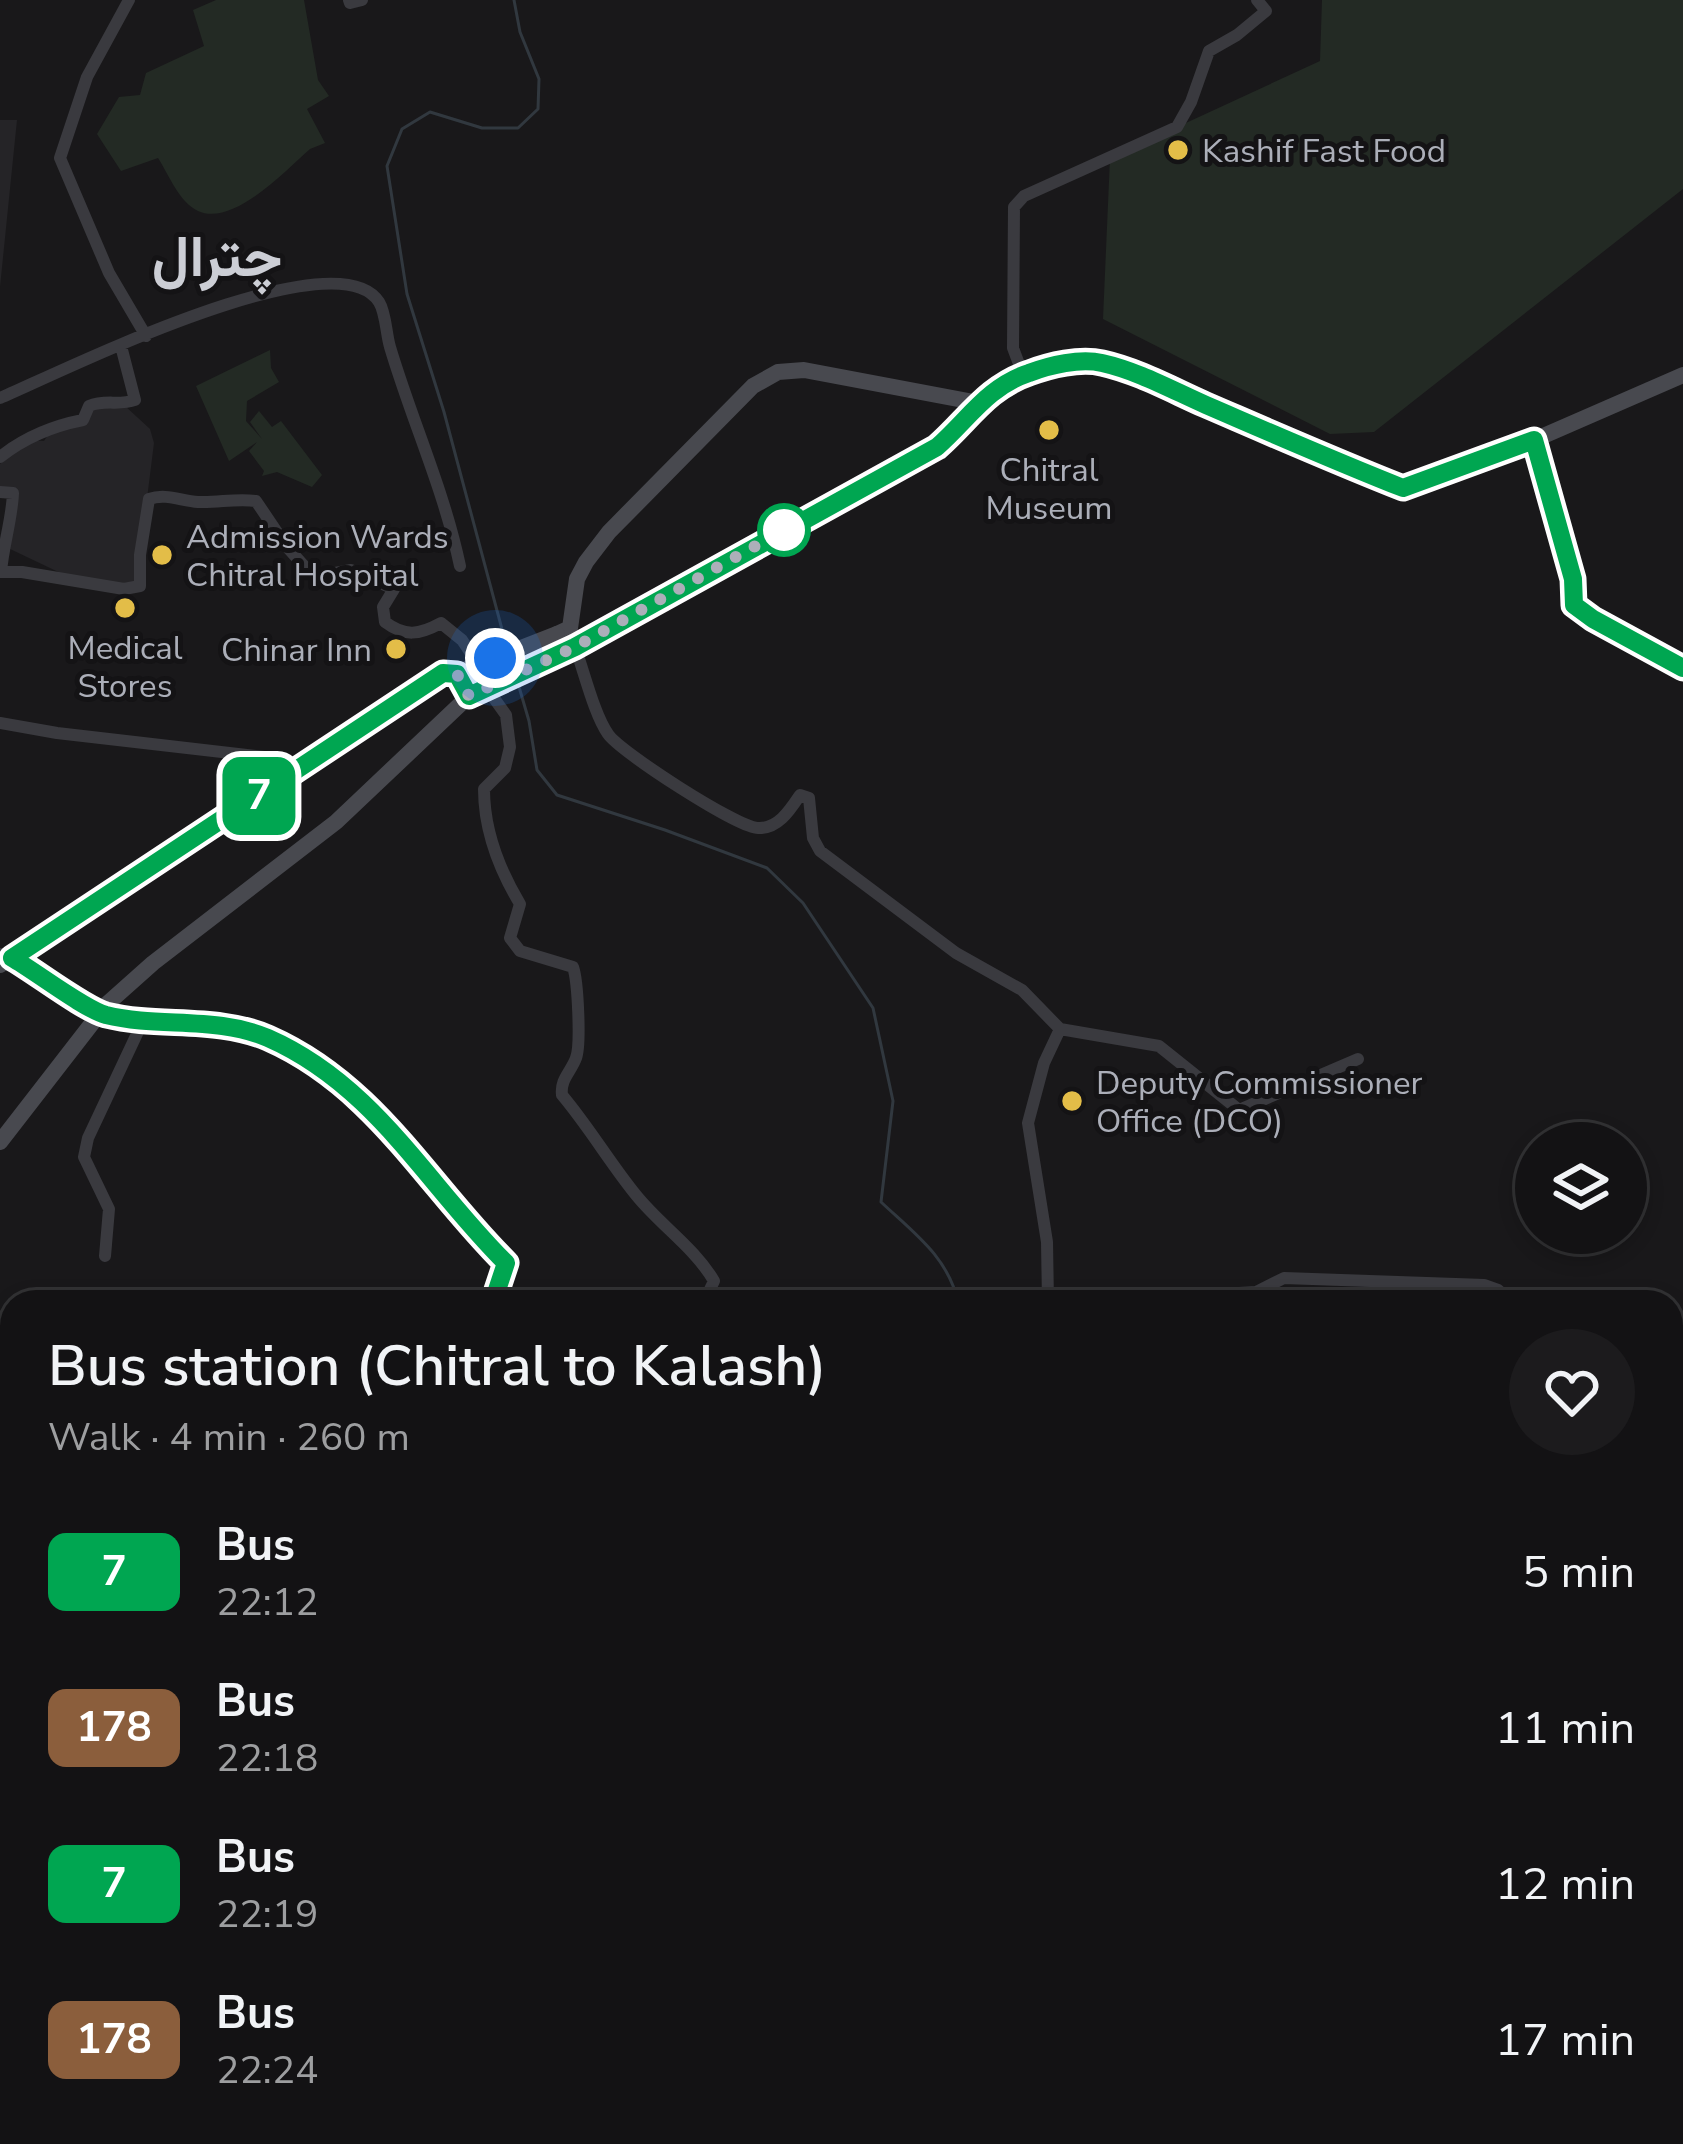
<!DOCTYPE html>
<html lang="en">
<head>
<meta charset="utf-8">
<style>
  :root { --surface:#131214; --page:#1c1b1d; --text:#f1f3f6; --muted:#9d9ea0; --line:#323234 }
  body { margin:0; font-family:"Nunito Sans",Vazirmatn,sans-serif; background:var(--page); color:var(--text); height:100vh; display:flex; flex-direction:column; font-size:45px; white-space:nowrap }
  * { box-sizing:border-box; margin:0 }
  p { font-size:39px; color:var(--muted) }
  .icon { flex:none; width:66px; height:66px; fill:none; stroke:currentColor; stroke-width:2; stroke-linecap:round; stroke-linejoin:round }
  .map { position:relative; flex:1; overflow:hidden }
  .side { position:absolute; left:0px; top:1290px; width:1683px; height:855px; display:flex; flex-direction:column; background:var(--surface); border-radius:36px 36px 0 0; box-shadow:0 6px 18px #0003,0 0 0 3px var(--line) }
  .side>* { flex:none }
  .badge { padding:0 24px; border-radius:18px; font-size:42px; line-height:78px }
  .fabs { position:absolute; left:1515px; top:1122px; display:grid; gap:24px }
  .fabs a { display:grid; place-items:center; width:132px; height:132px; border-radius:50%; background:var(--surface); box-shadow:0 6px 18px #0003,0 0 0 3px var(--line); font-size:60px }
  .you { position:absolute; width:60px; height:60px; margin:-30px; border:9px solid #fff; border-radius:50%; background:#1a73e8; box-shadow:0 0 0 18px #1a73e833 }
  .map>.badge { position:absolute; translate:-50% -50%; box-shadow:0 0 0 6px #fff }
  .round { display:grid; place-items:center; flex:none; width:126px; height:126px; border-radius:63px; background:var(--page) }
  .head { display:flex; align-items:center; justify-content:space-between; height:204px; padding:0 48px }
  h1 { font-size:57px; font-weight:600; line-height:90px }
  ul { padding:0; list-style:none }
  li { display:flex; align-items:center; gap:36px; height:156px; padding:0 48px }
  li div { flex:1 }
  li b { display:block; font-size:45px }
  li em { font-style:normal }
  li .badge { min-width:132px; font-weight:700; text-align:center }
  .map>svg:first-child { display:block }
</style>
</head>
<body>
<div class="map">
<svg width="1683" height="2144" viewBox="0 0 1683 2144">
  <rect width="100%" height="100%" fill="#19181a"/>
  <path fill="#252427" d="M0,120H17L0,287Z
    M96,403L125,406L150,429L154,443L136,586L71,578L8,548L15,491L0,490V464L23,440L44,441L52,429L83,425Z"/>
  <path fill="#232a24" d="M216,0H304L318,80L329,96L307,109L325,143L310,149C285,171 233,227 198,211C179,202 169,175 158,158L121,171L97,134L119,97L140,95L146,73L204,46L193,10Z
    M1322,0H1683V189L1374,432L1330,434L1103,319L1110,158L1320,61Z
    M270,350L271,368L279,382L247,401L246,421L262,439L250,422L259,411L272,427L281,421L322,475L312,487L277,472L262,476L264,471L249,451L257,442L229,461L196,386Z"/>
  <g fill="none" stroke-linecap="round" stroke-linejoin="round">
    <path stroke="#31383f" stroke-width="3" d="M507,648L444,412L407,294L387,166L402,129L430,112L482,128H518L538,109L539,79L520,32L514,0
      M517,680L529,721L537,770L557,795L665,830L767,868L803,903L873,1008L893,1101L881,1202C914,1233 948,1257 958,1302
      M565,2144L567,2133
      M607,2144L609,2133
      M686,2144L688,2133"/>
    <path stroke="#3a3a3f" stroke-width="12" d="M129,0L87,77L60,158L109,273L146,336
      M349,0L350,3L362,0
      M1028,373L1019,364L1013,348L1014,207L1024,196L1177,127L1191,102L1209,51L1237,35L1266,11L1257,0
      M0,398C59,373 336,234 379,302C386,313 386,334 390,347C412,421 444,490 460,566
      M1534,440C1551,493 1571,549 1574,605L1593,619L1683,668
      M0,457C24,438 52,426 83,420L89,406C105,399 119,406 135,400L121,346
      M0,492L13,493C12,519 3,546 1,572H22L124,589L140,586V555L149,499C166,493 181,501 198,502C218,503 236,498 256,501L287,547L314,577L351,570L394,589L383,607L385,622C405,637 419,635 441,623L462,640L472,655L471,666L506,715L510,747L505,768L484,789C484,830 499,869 520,904L510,938L520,951L573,967C578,981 581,1045 576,1058C571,1072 560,1079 562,1095C589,1127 610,1163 636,1195C660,1225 695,1248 714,1281L704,1302
      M575,647C584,671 594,714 608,734C620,752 738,828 758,828C778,829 790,810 800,795L809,798L813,838L820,851L956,953L1022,990L1060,1029L1044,1063L1028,1123L1047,1242L1048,1302
      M0,723L57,733L282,759L301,768
      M0,954C37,965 70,1003 103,1014C153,1031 207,1020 258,1035C367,1065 430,1188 506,1263L493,1302
      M1060,1029L1159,1046L1239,1110L1358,1059
      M105,1256L109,1209L84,1157L88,1138L143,1021
      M1196,1302L1222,1294L1256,1292L1284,1278L1484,1285L1498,1290L1511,1302
      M1671,1323L1683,1320
      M0,1722L12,1712"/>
    <path stroke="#48494f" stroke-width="16" d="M557,634L570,628L577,579L586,562L609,532L753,386L778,372L804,370L979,403C1014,377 1056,359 1100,362L1403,487L1534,440L1683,375
      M558,653L937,447L979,403
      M0,965L443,673L457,674L469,696
      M0,1142L107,1004L153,963L336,822L469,696"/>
    <path stroke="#48494f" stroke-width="16" d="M464,670L557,634
      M480,693L558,653"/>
  </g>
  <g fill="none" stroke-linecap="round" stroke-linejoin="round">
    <defs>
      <path id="line" d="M493,1302L506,1263C427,1185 375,1085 268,1038C217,1016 159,1028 106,1015C84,1009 35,971 12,958L443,673L457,674L469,696L575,647L937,447C968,420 987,387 1029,373C1050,365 1080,358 1102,363C1138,371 1172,390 1206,405C1271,433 1337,462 1403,488L1534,440L1573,579L1574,605L1593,619L1683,668"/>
    </defs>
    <use href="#line" stroke="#fff" stroke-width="27"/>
    <use href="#line" stroke="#00a651" stroke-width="18"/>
    <path stroke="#acafb9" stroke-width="12" stroke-dasharray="0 21.6" d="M495,658L457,674L469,696L575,647L784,530"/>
  </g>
  <g fill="#e3bd48" stroke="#141315" stroke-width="4.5">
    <circle cx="1178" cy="150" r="12"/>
    <circle cx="1049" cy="430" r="12"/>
    <circle cx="162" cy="555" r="12"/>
    <circle cx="125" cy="608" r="12"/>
    <circle cx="396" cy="649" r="12"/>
    <circle cx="1072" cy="1101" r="12"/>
  </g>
  <circle fill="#fff" stroke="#00a651" stroke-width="6" cx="784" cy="530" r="24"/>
  <g text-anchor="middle" stroke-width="10" stroke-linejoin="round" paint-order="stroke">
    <g font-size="33" fill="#acafb9" stroke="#141315" text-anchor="start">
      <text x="1202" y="162">Kashif Fast Food</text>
      <text x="1049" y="481" text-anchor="middle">Chitral<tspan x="1049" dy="38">Museum</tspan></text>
      <text x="186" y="548">Admission Wards<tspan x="186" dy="38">Chitral Hospital</tspan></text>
      <text x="125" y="659" text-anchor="middle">Medical<tspan x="125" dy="38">Stores</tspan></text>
      <text x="372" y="661" text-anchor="end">Chinar Inn</text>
      <text x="1096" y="1094">Deputy Commissioner<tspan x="1096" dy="38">Office (DCO)</tspan></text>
    </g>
    <g font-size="57" font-weight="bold" fill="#ccced5" stroke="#141315">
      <text x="217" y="276">چترال</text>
    </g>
  </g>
</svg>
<div class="fabs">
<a><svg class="icon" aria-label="layers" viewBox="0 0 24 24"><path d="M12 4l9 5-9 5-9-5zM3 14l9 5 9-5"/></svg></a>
</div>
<div class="you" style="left:495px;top:658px"></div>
<b class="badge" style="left:259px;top:796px;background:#00a651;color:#fff">7</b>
<section class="side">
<div class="head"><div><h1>Bus station (Chitral to Kalash)</h1><p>Walk · 4 min · 260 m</p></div><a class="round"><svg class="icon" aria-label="heart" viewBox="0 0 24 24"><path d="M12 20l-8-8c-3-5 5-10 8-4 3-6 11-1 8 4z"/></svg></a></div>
<ul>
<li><span class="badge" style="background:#00a651;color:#fff">7</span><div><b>Bus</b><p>22:12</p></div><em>5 min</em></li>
<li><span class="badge" style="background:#8b5e3c;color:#fff">178</span><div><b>Bus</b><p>22:18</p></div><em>11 min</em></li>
<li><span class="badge" style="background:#00a651;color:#fff">7</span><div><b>Bus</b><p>22:19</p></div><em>12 min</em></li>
<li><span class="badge" style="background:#8b5e3c;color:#fff">178</span><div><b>Bus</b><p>22:24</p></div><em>17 min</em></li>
</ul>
</section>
</div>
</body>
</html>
